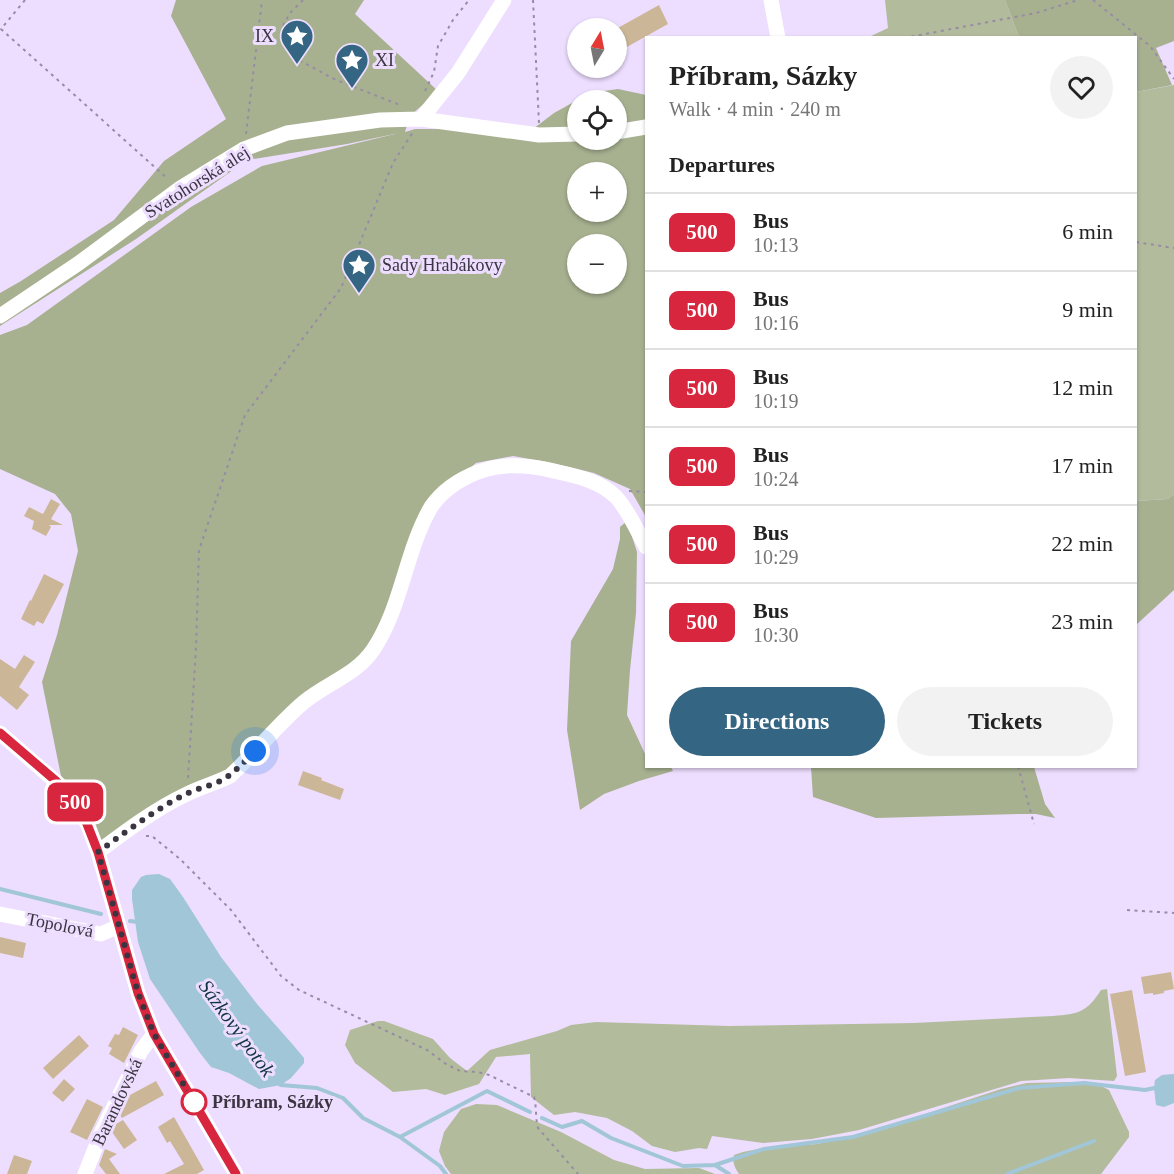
<!DOCTYPE html>
<html lang="en">
<head>
<meta charset="utf-8">
<style>
  :root { --surface:#fff; --page:#f2f2f2; --text:#222; --muted:#767676; --line:#e0e0e0; --accent:#346583 }
  body { margin:0; font-family:"Times New Roman",serif; background:var(--page); color:var(--text); height:100vh; display:flex; flex-direction:column; font-size:22px; white-space:nowrap }
  * { box-sizing:border-box; margin:0 }
  p { font-size:20px; color:var(--muted) }
  .icon { flex:none; width:33px; height:33px; fill:none; stroke:currentColor; stroke-width:2; stroke-linecap:round; stroke-linejoin:round }
  .map { position:relative; flex:1; overflow:hidden }
  .details { position:absolute; left:645px; top:36px; width:492px; height:732px; display:flex; flex-direction:column; background:var(--surface); border-radius:0px; box-shadow:0 2px 4px #0004 }
  .details>* { flex:none }
  .badge { padding:0 12px; border-radius:9px; font-size:21px; line-height:39px }
  .needle { width:39px; rotate:10deg }
  .fabs { position:absolute; left:567px; top:18px; display:grid; gap:12px }
  .fabs a { display:grid; place-items:center; width:60px; height:60px; border-radius:50%; background:var(--surface); box-shadow:0 2px 4px #0004; font-size:30px }
  .you { position:absolute; width:30px; height:30px; margin:-15px; border:4px solid #fff; border-radius:50%; background:#1a73e8; box-shadow:0 0 0 9px #1a73e833 }
  .map>.badge { position:absolute; translate:-50% -50%; box-shadow:0 0 0 3px #fff }
  h2 { padding:0 24px; font-size:22px; line-height:54px }
  .round { display:grid; place-items:center; flex:none; width:63px; height:63px; border-radius:32px; background:var(--page) }
  .head { display:flex; align-items:center; justify-content:space-between; height:102px; padding:0 24px }
  h1 { font-size:28px; font-weight:600; line-height:45px }
  .primary-button { display:flex; gap:12px; margin-top:auto; padding:12px 24px }
  .primary-button a { flex:1; height:69px; border-radius:36px; background:var(--accent); color:#fff; font-size:24px; font-weight:600; line-height:69px; text-align:center }
  .primary-button a+a { background:var(--page); color:var(--text) }
  ul { padding:0; list-style:none }
  li { display:flex; align-items:center; gap:18px; height:78px; padding:0 24px; border-top:2px solid var(--line) }
  li div { flex:1 }
  li b { display:block; font-size:22px }
  li em { font-style:normal }
  li .badge { min-width:66px; font-weight:700; text-align:center }
  .map>svg:first-child { display:block }
</style>
</head>
<body>
<div class="map">
<svg width="1174" height="1174" viewBox="0 0 1174 1174">
  <rect width="100%" height="100%" fill="#edddfe"/>
  <path fill="#b2bb9b" d="M885,0H1005L1019,37H869L888,28Z
    M1174,85V494L1168,499L1136,501V92Z
    M1107,989L1117,1076L1114,1081L1069,1078L1021,1081L859,1130L812,1139L763,1143L712,1136L707,1149L699,1148L675,1152L652,1146L632,1131L607,1118L575,1112L554,1115L531,1097L530,1054L496,1057L479,1084L445,1095L426,1089L393,1092L355,1063L345,1045L350,1030L378,1021H384L433,1039L450,1058L467,1071L490,1050L557,1031L571,1025L596,1022L729,1026L914,1023L1053,1016C1079,1014 1087,1012 1101,990Z
    M1075,1082L1103,1087L1109,1090L1129,1132V1137L1101,1174H739C735,1168 732,1163 734,1155L743,1152L763,1148L817,1144L880,1129L1001,1089L1027,1083Z
    M476,1104L497,1105L561,1132L614,1160L645,1169L699,1168L715,1174H451L445,1166L439,1151L444,1132L461,1109Z"/>
  <path fill="#a7b190" fill-rule="evenodd" d="M176,0H364L355,14L438,91L410,116L405,132L415,129H533L554,113L590,93L618,89L646,95V517L630,489L594,473L552,463L513,456L476,463L432,500L371,651L228,776L98,846L61,776L42,682L57,635L78,551L71,514L55,494L0,469V335L27,325L191,207L262,166L399,133L347,144L247,160L136,239L0,326V293L21,281L114,220L164,161L226,119L171,16ZM578,100H616V140H578ZM578,172H616V212H578ZM578,244H616V284H578Z
    M1005,0H1174V41L1156,48L1172,85L1136,92V38L1019,37Z
    M1174,494V590L1136,625V501L1168,499Z
    M627,521L637,552L636,613L630,670L627,715L646,756V766L671,767L673,771L639,781L604,794L580,810L567,730L571,641L613,569L620,539V527Z
    M811,767H1034L1045,804L1055,818L1036,814H1019L876,818L813,797Z"/>
  <path fill="#a0c6d7" d="M159,874L170,879L183,897L221,957L257,1004L294,1046L304,1058V1063L291,1078L281,1085L259,1089L229,1073L211,1067L200,1053L150,979L138,942L132,899V890L141,877L146,875Z
    M1174,1074V1103L1164,1107L1156,1105L1154,1088L1155,1080L1162,1075Z"/>
  <g fill="none" stroke-linecap="round" stroke-linejoin="round">
    <path stroke="#a0c6d7" stroke-width="4" d="M0,889L101,914
      M130,921L138,922
      M278,1083L281,1085L317,1088L343,1098L363,1118L400,1137L440,1166L446,1174
      M542,1118L562,1127L582,1121L611,1138L683,1166L715,1165L764,1149L853,1137L1019,1088L1084,1083L1145,1090L1159,1087
      M400,1137L487,1091L530,1112
      M715,1165L729,1174
      M1007,1174L1094,1141"/>
  </g>
  <path fill="#cbb798" d="M659,5L668,24L616,53V29Z
    M51,499L60,504L51,519L63,525H49L51,527L46,536L32,529L34,521L24,516L29,507L43,514Z
    M44,574L64,584L43,624L37,621L34,626L21,619L30,600L31,601Z
    M24,655L35,662L19,687L29,695L17,710L0,696V659L15,669Z
    M303,771L322,778L321,780L344,789L340,800L298,785Z
    M0,937L26,943L23,958L0,953Z
    M1171,972L1174,989L1164,991V993L1153,995V993L1144,994L1141,977Z
    M1132,990L1146,1072L1125,1076L1110,994Z
    M123,1027L138,1035L124,1063L109,1054L112,1048L108,1046L115,1034L119,1035Z
    M79,1035L89,1046L53,1079L43,1068Z
    M64,1079L75,1089L63,1102L52,1093Z
    M156,1081L164,1095L122,1118L120,1115L130,1095Z
    M87,1099L103,1107L87,1140L70,1132Z
    M174,1117L204,1170L197,1174H164L184,1164L170,1141L167,1143L158,1127Z
    M123,1120L137,1140L124,1149L112,1132L116,1124Z
    M105,1149L117,1154L109,1159L120,1174H106L99,1165Z
    M14,1155L32,1161L27,1174H7Z"/>
  <g fill="none" stroke-linecap="round" stroke-linejoin="round">
    <path stroke="#978ca4" stroke-width="2" stroke-dasharray="3 4.5" stroke-linecap="butt" d="M25,0L1,29L168,179
      M303,0L291,12L284,23L281,36L286,49L299,60L334,79L400,105
      M533,0L539,123
      M1093,0L1150,46L1174,79
      M904,38L1036,13L1078,0
      M425,91L434,72L438,46L453,20L469,0
      M246,134L262,0
      M1136,242L1174,248
      M629,491L646,492
      M1018,766L1034,824
      M188,778L196,647L199,550L245,415L341,288L393,163L413,132
      M146,836H152L180,859L231,910L281,976L299,990L427,1050L446,1064L460,1071L477,1072L489,1075L534,1097C537,1108 535,1117 538,1128L578,1174
      M1127,910L1174,913"/>
    <path stroke="#fff" stroke-width="15" d="M771,0L778,38
      M421,119L458,73L504,0
      M616,132L646,127
      M0,316L79,263L179,189L244,149L287,133L380,120L421,119L539,135L578,134
      M0,733L55,781L69,794L79,808L87,823L98,852L138,993L154,1034L236,1174
      M98,852C126,831 155,809 187,794C201,787 216,783 230,776C256,752 278,724 304,702C327,683 356,675 373,650C402,607 405,552 431,507C442,491 460,479 478,472C500,464 522,464 545,469C569,475 597,478 616,497C629,511 637,531 646,547
      M0,914L101,934L119,926
      M85,1174L102,1131L141,1051L154,1034"/>
  </g>
  <g fill="none" stroke-linecap="round" stroke-linejoin="round">
    <defs>
      <path id="line" d="M0,733L56,781L69,794L79,808L87,824L98,852L138,993L154,1034L236,1174"/>
    </defs>
    <use href="#line" stroke="#fff" stroke-width="14"/>
    <use href="#line" stroke="#d7263d" stroke-width="9"/>
    <path stroke="#3b3542" stroke-width="6" stroke-dasharray="0 10.8" d="M194,1102L154,1034L138,993L98,852C126,832 154,810 186,794C196,789 206,787 216,783C232,776 243,763 255,751"/>
  </g>
  <defs>
    <symbol id="sight-pin" viewBox="-11 -11 22 30"><path d="M0 17L-7.5 6A9.5 9.5 0 1 1 7.5 6Z" fill="#346583" stroke="#edddfe"/><path d="M0-6L1.8-2.2L6-1.7L2.9 1.2L3.7 5.4L0 3.3L-3.7 5.4L-2.9 1.2L-6-1.7L-1.8-2.2Z" fill="#fff"/></symbol>
  </defs>
  <g fill-rule="evenodd">
    <use href="#sight-pin" x="278" y="17" width="38" height="52"/>
    <use href="#sight-pin" x="333" y="41" width="38" height="52"/>
    <use href="#sight-pin" x="340" y="246" width="38" height="52"/>
  </g>
  <circle fill="#fff" stroke="#d7263d" stroke-width="3" cx="194" cy="1102" r="12"/>
  <g text-anchor="middle" stroke-width="6" stroke-linejoin="round" paint-order="stroke">
    <g font-size="18" fill="#3b3542" stroke="#edddfe" text-anchor="start">
      <text x="274" y="42" text-anchor="end">IX</text>
      <text x="375" y="66">XI</text>
      <text x="382" y="271">Sady Hrabákovy</text>
    </g>
    <g font-size="18" fill="#3b3542" stroke="#edddfe">
      <text transform="translate(197 182) rotate(-32)" y="6">Svatohorská alej</text>
      <text transform="translate(60 925) rotate(11)" y="6">Topolová</text>
      <text transform="translate(117 1102) rotate(-65)" y="6">Barandovská</text>
    </g>
    <g font-size="18" font-weight="bold" fill="#3b3542" stroke="#edddfe" text-anchor="start">
      <text x="212" y="1108">Příbram, Sázky</text>
    </g>
    <g font-size="20" font-style="italic" fill="#113441" stroke="#edddfe">
      <text transform="translate(237 1028) rotate(54)" y="7">Sázkový potok</text>
    </g>
  </g>
</svg>
<div class="fabs">
<a><svg class="needle" viewBox="-14 -14 28 28"><path d="M0-13l5 13h-10z" fill="#e53935"/><path d="M0 13l5-13h-10z" fill="#767676"/></svg></a>
<a><svg class="icon" aria-label="locate" viewBox="0 0 24 24"><circle cx="12" cy="12" r="6"/><path d="M12 2v4M12 18v4M2 12h4M18 12h4"/></svg></a>
<a>+</a>
<a>−</a>
</div>
<div class="you" style="left:255px;top:751px"></div>
<b class="badge" style="left:75px;top:802px;background:#d7263d;color:#fff">500</b>
<section class="details">
<div class="head"><div><h1>Příbram, Sázky</h1><p>Walk · 4 min · 240 m</p></div><a class="round"><svg class="icon" aria-label="heart" viewBox="0 0 24 24"><path d="M12 20l-8-8c-3-5 5-10 8-4 3-6 11-1 8 4z"/></svg></a></div>
<h2>Departures</h2>
<ul>
<li><span class="badge" style="background:#d7263d;color:#fff">500</span><div><b>Bus</b><p>10:13</p></div><em>6 min</em></li>
<li><span class="badge" style="background:#d7263d;color:#fff">500</span><div><b>Bus</b><p>10:16</p></div><em>9 min</em></li>
<li><span class="badge" style="background:#d7263d;color:#fff">500</span><div><b>Bus</b><p>10:19</p></div><em>12 min</em></li>
<li><span class="badge" style="background:#d7263d;color:#fff">500</span><div><b>Bus</b><p>10:24</p></div><em>17 min</em></li>
<li><span class="badge" style="background:#d7263d;color:#fff">500</span><div><b>Bus</b><p>10:29</p></div><em>22 min</em></li>
<li><span class="badge" style="background:#d7263d;color:#fff">500</span><div><b>Bus</b><p>10:30</p></div><em>23 min</em></li>
</ul>
<div class="primary-button"><a>Directions</a><a>Tickets</a></div>
</section>
</div>
</body>
</html>
